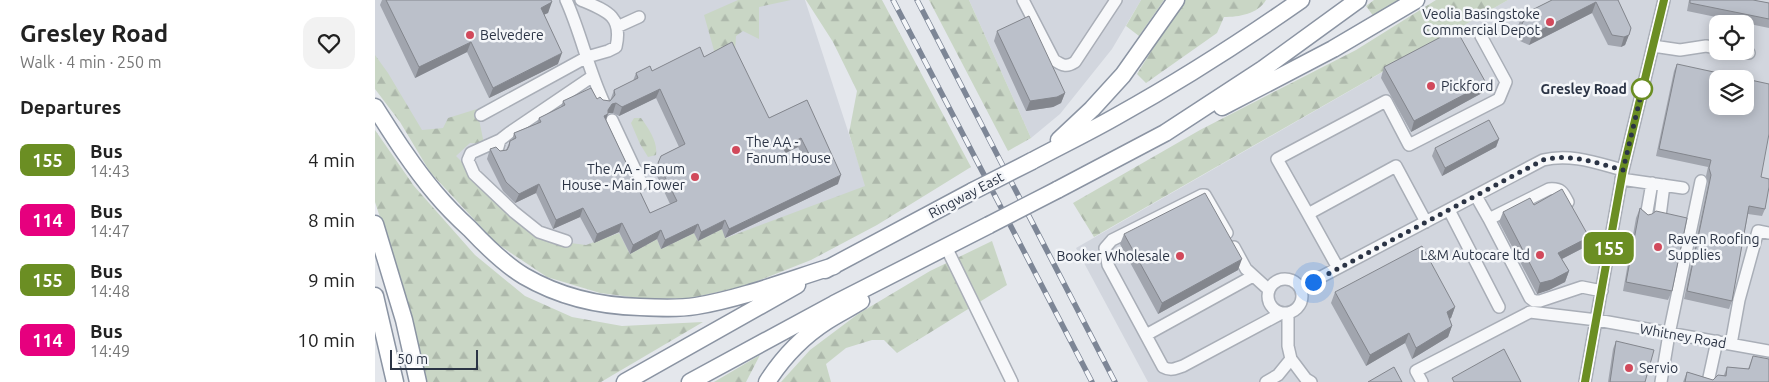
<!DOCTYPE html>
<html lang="en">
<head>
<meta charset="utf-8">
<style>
  :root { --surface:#fff; --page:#f2f2f2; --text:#222; --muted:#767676 }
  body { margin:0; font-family:Ubuntu,sans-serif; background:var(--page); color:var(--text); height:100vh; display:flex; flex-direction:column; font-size:19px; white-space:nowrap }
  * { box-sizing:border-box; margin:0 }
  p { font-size:16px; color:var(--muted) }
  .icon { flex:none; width:28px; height:28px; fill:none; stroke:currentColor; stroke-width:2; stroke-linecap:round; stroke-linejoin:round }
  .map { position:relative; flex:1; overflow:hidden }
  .drawer { display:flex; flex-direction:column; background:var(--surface); width:375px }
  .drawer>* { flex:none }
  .badge { padding:0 10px; border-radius:8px; font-size:18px; line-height:32px }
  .buttons { position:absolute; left:1334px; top:15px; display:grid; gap:10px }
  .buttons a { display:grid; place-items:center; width:45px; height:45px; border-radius:10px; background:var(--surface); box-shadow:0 2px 12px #0003; font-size:25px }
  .scale { position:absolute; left:15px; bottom:12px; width:88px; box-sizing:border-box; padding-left:5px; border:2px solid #2b3445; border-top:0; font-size:14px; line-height:18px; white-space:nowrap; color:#2b3445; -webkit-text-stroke:4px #f4f6f9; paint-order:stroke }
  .you { position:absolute; width:25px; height:25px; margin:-12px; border:4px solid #fff; border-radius:50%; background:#1a73e8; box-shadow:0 0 0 8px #1a73e833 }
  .map>.badge { position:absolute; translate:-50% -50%; box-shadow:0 0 0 2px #fff }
  h2 { padding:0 20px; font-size:19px; line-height:45px }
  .round { display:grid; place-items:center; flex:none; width:52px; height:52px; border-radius:15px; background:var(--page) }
  .summary { display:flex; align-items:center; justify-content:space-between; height:85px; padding:0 20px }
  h1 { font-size:24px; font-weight:700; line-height:38px }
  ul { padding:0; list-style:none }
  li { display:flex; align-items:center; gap:15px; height:60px; padding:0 20px }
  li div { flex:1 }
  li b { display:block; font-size:19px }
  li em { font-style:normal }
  li .badge { min-width:55px; font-weight:700; text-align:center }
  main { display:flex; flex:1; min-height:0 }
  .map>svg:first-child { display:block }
</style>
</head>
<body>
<main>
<section class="drawer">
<div class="summary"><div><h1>Gresley Road</h1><p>Walk · 4 min · 250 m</p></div><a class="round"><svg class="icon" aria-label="heart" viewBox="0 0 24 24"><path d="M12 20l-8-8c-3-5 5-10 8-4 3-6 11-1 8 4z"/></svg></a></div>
<h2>Departures</h2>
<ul>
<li><span class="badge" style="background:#6b8e23;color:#fff">155</span><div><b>Bus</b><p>14:43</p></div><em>4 min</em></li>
<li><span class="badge" style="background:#e6007e;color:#fff">114</span><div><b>Bus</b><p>14:47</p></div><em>8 min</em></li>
<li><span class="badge" style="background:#6b8e23;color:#fff">155</span><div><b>Bus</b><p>14:48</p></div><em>9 min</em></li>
<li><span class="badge" style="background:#e6007e;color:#fff">114</span><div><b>Bus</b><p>14:49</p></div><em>10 min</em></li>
</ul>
</section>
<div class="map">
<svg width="1394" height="382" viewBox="0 0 1394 382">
  <defs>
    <pattern id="forest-firs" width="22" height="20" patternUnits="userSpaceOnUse" patternTransform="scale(1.25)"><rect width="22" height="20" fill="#c9d6c5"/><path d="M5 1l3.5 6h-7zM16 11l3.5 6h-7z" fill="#adb8ab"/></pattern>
  </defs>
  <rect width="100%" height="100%" fill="#e4e7ec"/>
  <path fill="#d2d6de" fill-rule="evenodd" d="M0,0H430L491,186L352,261L211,268L68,159L0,75Z
    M594,0H766L737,49L685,114L656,138Z
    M1133,0H1394V382H773L701,248ZM1342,24H1370V51H1342ZM1342,79H1370V106H1342Z"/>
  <path fill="url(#forest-firs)" d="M363,0H416L384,7V39L368,31L361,36L360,51L340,54L329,15Z
    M431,0H507L596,167L502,225L436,260L370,286L316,298L272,299L225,293L172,277L121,243L55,172L25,122L0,89V55L13,73L47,130L68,128L73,118L102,109L109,144L95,143L81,156L126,201L172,240L211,245L244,233L255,254L282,239L286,249L319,233L323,241L347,229L351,238L490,186L474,133L482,91L458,42Z
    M554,0H594L656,138L633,151Z
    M766,0H789L764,36L751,26Z
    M808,0H891C883,14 864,17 849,17L842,33L771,83L762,74Z
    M999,0H1028L999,17L991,6Z
    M1061,0H1133L719,237L698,203L825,130L981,50Z
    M259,118H266C274,129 283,142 281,155L273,157L265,144L256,123Z
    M0,130L39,186L100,255L150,296L197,317L247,326L328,322L226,382H50L24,276L0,202Z
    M617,241L632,285L522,353L509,340H497L471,348L451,364L456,382H406L435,350L483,314L555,271Z
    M385,355L371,382H339Z"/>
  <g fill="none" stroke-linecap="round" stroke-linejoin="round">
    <defs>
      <path id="minor" d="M191,0C206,33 213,69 229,103
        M648,0L679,60C687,65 691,68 700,62L741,0
        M242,27L264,17
        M1278,46L1305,50L1331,46L1342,48
        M1363,51L1374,53
        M106,115L212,57L233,51L241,47C248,16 232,11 206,0
        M237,120L267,184
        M125,140L96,153L93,160L99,174L139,212L164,232L191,241
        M123,147L125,140L134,133L218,76
        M1246,179L1308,188
        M1101,196L1114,219L1174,189C1186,188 1188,192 1193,202
        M1074,210L1124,307
        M933,214L902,159L1011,101L1034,145L1124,99L1131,82L1106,36
        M1285,216L1289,185
        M1271,217L1277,183
        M1114,219L1155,298L1159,301H1165L1207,287L1227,291
        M852,233L830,195H827L737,240L730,248L733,265L788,367C795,371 800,369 808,366L907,313
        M571,247L637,382
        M859,247L871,269L894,290
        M963,268L933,214L1021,166L1051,222
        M893 296a17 17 0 1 1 34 0a17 17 0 1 1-34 0Z
        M925,288L1168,160C1195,153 1222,163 1248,170
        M771,335L878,276
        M1356,344L1364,300L1383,231L1394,233
        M916,359L931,379L936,382
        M891,382L903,375L916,359L913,346V313
        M1047,382L1041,371L1155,312L1222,320L1394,351
        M1210,382L1248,170L1289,0
        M1286,382L1294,334L1326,181
        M1333,382L1342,341"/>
      <path id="highway" d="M0,107C19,137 38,167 61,194C71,206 83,218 95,229C111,246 129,264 149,276C185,297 224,306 265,307C284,308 303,309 321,306C368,298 414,280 459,266
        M847,107L958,49L1041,0
        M684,140L717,109L748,75L801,0
        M657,161C685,146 714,132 742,116C805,81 866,42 926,0
        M682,190L790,133L888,69L983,0
        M0,224L29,320L43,382
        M450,270L598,191
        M0,296L20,382
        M250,382L422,285
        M315,382L459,304L614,225
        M392,382C408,357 427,337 452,321C463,314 475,308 486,301"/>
    </defs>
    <use href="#minor" stroke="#a9aeb7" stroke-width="14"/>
    <use href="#highway" stroke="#8b94a3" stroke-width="19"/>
    <use href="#minor" stroke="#f7f8fa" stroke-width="11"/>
    <use href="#highway" stroke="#fff" stroke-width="16"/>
    <defs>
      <path id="rail" d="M518,0L717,382
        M542,0L740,382"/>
    </defs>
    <use href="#rail" stroke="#7d8696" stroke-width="5.5"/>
    <use href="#rail" stroke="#f4f6f9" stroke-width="4" stroke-dasharray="11" stroke-linecap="butt"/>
    <defs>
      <path id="highway-bridge" d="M598,191L657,161
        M614,225L682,190"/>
    </defs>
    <use href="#highway-bridge" stroke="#8b94a3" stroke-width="19" stroke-linecap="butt"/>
    <use href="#highway-bridge" stroke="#fff" stroke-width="16"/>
  </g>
  <path fill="#a1a5ae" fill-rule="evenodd" d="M7,0H176L173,13L169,14L183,64L114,98L92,52L40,78L5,5Z
    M1177,0H1243L1256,28L1250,45L1246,47L1233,45L1217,13L1154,45L1145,41L1142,37L1145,29L1143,26L1147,15Z
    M1314,0H1378L1394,3V28L1312,11Z
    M622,31L690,93L686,103L678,107L651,111L619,41Z
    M329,57L394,118L432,100L463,184L350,238L347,229L323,241L319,233L286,249L282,239L255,254L244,232L219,243L205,217L178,229L161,193L140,203L128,191L112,159L115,149L125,151L131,150L135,141L137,140L139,133L162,123L164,118L186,107L188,101L222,99L235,101L239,90L258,81L261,73L277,71ZM281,98L304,147L286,156L280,172L295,204L275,213L231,120L233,113H238L244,116ZM423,147L429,159L417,165L411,153Z
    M1302,64L1386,177L1390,209L1387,216L1373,214L1357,301L1354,309L1309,299L1333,183L1331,176L1333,167L1281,156L1299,71Z
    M1009,67L1111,83L1107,93L1036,132L1006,78Z
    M1124,139L1121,147L1067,176L1057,156L1060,148Z
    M1159,205L1214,237L1210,247L1187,259L1194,271L1190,282L1174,290L1162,294L1124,222L1128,212Z
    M1265,208L1273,215L1297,291L1293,300L1248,291L1261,218Z
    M749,234L863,270L783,314L745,244Z
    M960,292L1080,307L1076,318L1074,319L1077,326L1073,337L1037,359L1030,343L991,366L956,303Z
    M1241,341L1270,382H1233L1238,349Z
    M1378,356L1394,382H1308L1312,372L1338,380L1349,375L1352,367L1373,369Z"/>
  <path fill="#83868d" d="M177,2L173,13L162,18L166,8Z
    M1221,2L1217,13L1154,45L1158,34Z
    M1254,35L1250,45L1246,47L1249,37Z
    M96,42L92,52L40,78L44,67Z
    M187,53L183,64L114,98L118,88Z
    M1111,83L1107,93L1036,132L1039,121Z
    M285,89L281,98L244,116L247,107Z
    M690,93L686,103L678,107L651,111L655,101Z
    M241,103L238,113H233L230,123L229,116L237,104Z
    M426,138L423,147L404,156L408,147Z
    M1124,139L1121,147L1067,176L1070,168Z
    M466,175L463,184L350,238L354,229Z
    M164,184L161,193L140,203L144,194Z
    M208,208L205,217L178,229L181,220Z
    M350,220L347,229L323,241L326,232Z
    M247,223L244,232L219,243L222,234Z
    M323,224L319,233L286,249L290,240Z
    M286,230L282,239L255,254L258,245Z
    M1214,237L1210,247L1179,263L1183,253Z
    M867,259L863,270L783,314L787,303Z
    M1194,271L1190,282L1174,290L1162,294L1165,283Z
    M1080,307L1076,318L1068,323L1072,312Z
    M1077,326L1073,337L1037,359L1041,348Z
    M1034,333L1030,343L991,366L995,355Z"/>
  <path fill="#bbc0ca" stroke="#83868d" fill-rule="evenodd" d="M11,0H176L177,2L166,8L187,53L118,88L96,42L44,67Z
    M1177,0H1243L1256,28L1254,35L1249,37L1237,35L1221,2L1158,34L1149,31L1146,26L1149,20L1147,15Z
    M1315,0H1378L1394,3V19L1315,3Z
    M654,16L690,93L682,97L655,101L622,31Z
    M1081,29L1111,83L1039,121L1009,67Z
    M357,42L394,118L432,100L466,175L354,229L350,220L326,232L323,224L290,240L286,230L258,245L247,223L222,234L208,208L181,220L164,184L144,194L131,182L115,149L121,147L125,151L132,150L134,146L135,141L141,138L139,133L166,122L164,118L190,105L188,101L216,88L222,99L225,97L228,100L235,101L240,95L239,90L263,78L261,73L275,66L277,71L325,47L329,57ZM285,89L310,144L286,156L283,163L302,201L275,213L229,116L233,114V110L237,104L241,103L247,107ZM426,138L435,156L417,165L408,147Z
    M1302,64L1394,84V134L1386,177L1394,179V187L1390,209L1374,206L1357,301L1312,291L1336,175L1334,168L1336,160L1284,149ZM1342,79H1370V106H1342Z
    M1114,120L1124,139L1070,168L1060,148Z
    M1187,189L1214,237L1183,253L1194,271L1177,280L1165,283L1128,212L1155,198L1159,205Z
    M830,193L867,259L787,303L749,234Z
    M1265,208L1273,215L1277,214L1281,211L1312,218L1297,291L1251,282Z
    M1047,246L1080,307L1072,312L1077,326L1041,348L1034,333L995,355L960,292Z
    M1241,341L1279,350L1270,382H1235Z
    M1129,349L1146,382H1079L1077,378Z
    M1378,356L1394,359V382H1310L1312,372L1338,380L1343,375L1351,376L1352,367L1374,369Z
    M1019,367L1027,382H993Z"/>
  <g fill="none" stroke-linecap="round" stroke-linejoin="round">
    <defs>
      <path id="line" d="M1210,382L1248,170L1289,0"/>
    </defs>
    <use href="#line" stroke="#fff" stroke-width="11"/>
    <use href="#line" stroke="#6b8e23" stroke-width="8"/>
    <path stroke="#2b3445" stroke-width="5" stroke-dasharray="0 9" d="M938,282L1168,160C1194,153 1222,163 1248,170L1269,82L1267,89"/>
  </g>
  <g fill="#d1495b" stroke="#f4f6f9" stroke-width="2">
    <circle cx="1175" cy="22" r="5"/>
    <circle cx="95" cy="35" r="5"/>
    <circle cx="1056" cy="86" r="5"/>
    <circle cx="361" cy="150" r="5"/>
    <circle cx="320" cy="177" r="5"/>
    <circle cx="1283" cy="247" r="5"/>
    <circle cx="1165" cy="255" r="5"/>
    <circle cx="805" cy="256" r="5"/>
    <circle cx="1254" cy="368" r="5"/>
  </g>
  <circle fill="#fff" stroke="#6b8e23" stroke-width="2.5" cx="1267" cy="89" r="10"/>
  <g text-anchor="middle" stroke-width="5" stroke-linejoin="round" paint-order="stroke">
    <g font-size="14" fill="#2b3445" stroke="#f4f6f9" text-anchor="start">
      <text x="1165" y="19" text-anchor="end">Veolia Basingstoke<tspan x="1165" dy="16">Commercial Depot</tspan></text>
      <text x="105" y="40">Belvedere</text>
      <text x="1066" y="91">Pickford</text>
      <text x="371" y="147">The AA -<tspan x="371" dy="16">Fanum House</tspan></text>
      <text x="310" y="174" text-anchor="end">The AA - Fanum<tspan x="310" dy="16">House - Main Tower</tspan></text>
      <text x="1293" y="244">Raven Roofing<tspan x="1293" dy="16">Supplies</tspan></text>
      <text x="1155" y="260" text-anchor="end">L&amp;M Autocare ltd</text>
      <text x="795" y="261" text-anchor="end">Booker Wholesale</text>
      <text x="1264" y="373">Servio</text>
    </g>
    <g font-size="14" font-weight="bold" fill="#2b3445" stroke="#f4f6f9" text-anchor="end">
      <text x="1252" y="94">Gresley Road</text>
    </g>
    <g font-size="14" fill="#2b3445" stroke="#f4f6f9">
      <text transform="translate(591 195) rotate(-28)" y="5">Ringway East</text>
      <text transform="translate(1308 336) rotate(10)" y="5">Whitney Road</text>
    </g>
  </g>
</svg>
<div class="buttons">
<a><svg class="icon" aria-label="locate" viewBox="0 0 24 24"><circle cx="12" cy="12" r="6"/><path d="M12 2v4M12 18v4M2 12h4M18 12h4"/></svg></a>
<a><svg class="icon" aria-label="layers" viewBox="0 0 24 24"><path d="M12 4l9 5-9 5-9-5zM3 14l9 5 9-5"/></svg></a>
</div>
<div class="scale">50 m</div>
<div class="you" style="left:938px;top:282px"></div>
<b class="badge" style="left:1234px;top:248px;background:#6b8e23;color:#fff">155</b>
</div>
</main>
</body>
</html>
